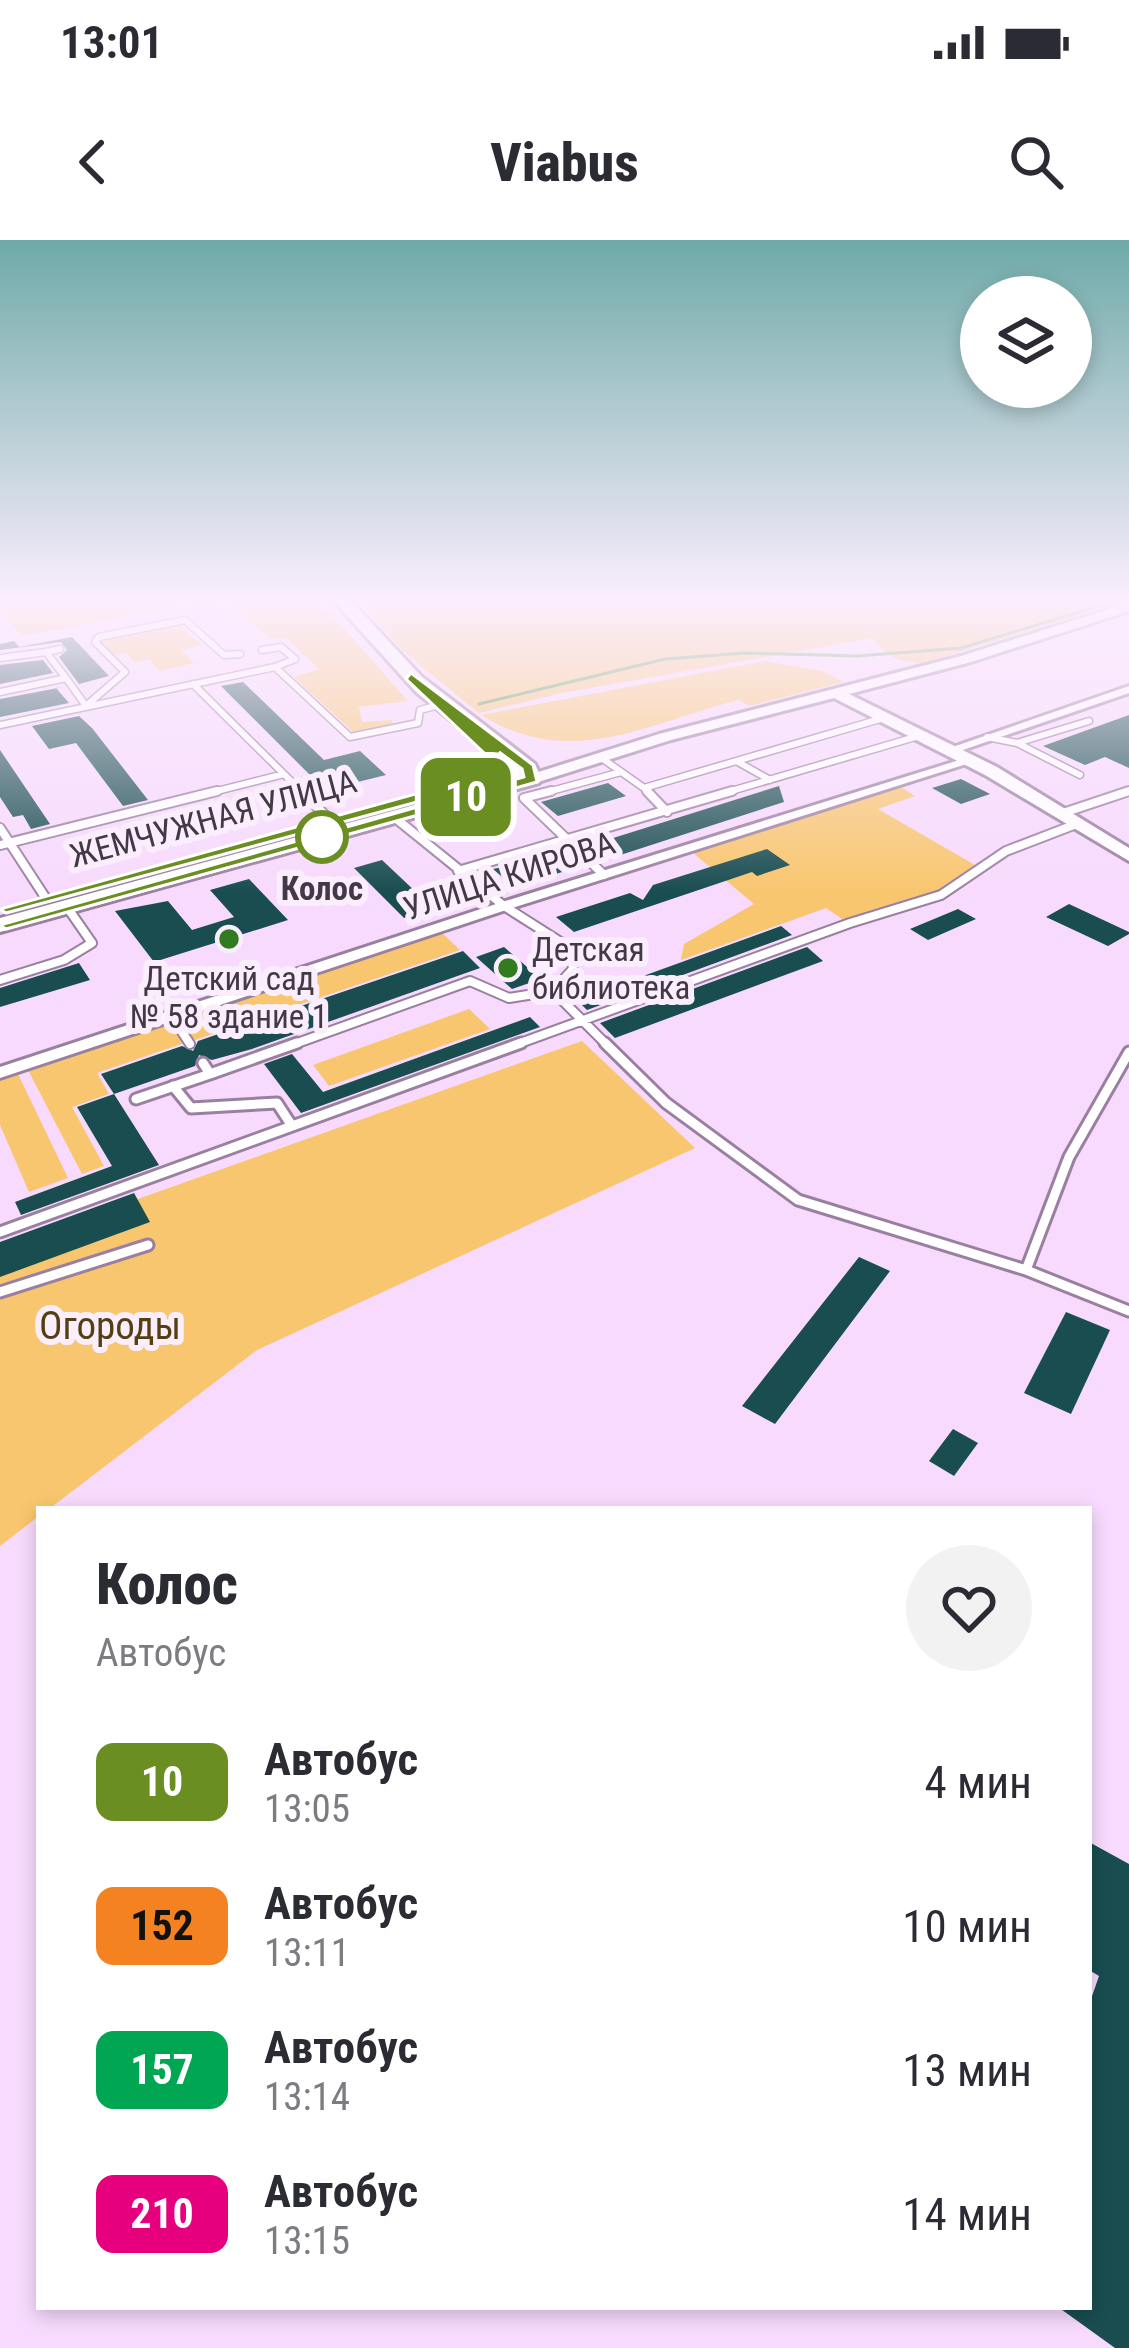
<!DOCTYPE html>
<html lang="ru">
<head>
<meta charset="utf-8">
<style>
  :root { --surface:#fff; --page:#f2f2f3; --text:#2b2b33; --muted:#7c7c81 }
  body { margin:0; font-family:"Roboto Condensed",sans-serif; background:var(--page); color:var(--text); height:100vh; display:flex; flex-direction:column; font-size:45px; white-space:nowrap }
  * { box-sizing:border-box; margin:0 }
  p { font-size:39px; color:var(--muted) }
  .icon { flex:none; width:66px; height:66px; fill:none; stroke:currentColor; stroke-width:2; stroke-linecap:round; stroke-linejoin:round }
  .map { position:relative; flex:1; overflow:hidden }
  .sheet { position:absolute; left:36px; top:1266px; width:1056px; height:804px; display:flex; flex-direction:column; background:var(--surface); border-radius:0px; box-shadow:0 6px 18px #0003 }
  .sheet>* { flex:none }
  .badge { padding:0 24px; border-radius:18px; font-size:42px; line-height:78px }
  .fabs { position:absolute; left:960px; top:36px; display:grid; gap:24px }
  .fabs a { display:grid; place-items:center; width:132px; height:132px; border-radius:50%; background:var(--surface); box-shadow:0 6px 18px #0003; font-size:60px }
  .map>.badge { position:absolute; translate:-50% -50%; box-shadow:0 0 0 6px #fff }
  .round { display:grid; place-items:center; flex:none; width:126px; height:126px; border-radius:63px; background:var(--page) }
  .headline { display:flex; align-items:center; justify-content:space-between; height:204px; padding:0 60px }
  h1 { font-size:57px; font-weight:800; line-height:90px }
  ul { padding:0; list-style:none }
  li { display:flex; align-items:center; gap:36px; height:144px; padding:0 60px }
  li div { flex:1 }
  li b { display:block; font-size:45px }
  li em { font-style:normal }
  li .badge { min-width:132px; font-weight:700; text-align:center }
  .status { display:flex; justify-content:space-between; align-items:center; height:84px; padding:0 60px; background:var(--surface); direction:ltr }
  .status svg { height:33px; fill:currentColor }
  header { display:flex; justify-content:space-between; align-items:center; height:156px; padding:0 60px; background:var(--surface); font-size:54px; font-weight:800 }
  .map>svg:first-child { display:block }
</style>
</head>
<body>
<div class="status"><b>13:01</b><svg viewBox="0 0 49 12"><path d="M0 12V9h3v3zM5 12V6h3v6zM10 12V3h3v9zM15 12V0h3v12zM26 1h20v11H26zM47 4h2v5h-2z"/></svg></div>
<header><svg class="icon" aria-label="back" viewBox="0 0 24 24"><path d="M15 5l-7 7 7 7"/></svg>Viabus<svg class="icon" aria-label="search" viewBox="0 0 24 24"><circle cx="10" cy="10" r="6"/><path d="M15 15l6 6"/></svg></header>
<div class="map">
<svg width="1129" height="2108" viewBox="0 0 1129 2108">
  <rect width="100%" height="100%" fill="#f7dafd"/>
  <path fill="#f8c66e" d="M0,358H317L408,461L359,467L362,482L392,480L393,486L353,492L294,437L319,429L287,399L270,398L229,364L197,369L191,364L22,396L0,372Z
    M357,358H1129V360L924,423C903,422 885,418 873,398L562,453L479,473L403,411Z
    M179,384L202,405L181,410L194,423L160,431L149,419L135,422L126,413L114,415L100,402Z
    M765,421L823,431L843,442L749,466L739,460C647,483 572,531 481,475Z
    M898,545L915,556L878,569L975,625L937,654L845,681L826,668L681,720L684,704L754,664L692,612Z
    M440,691L460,710L192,801L178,780Z
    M469,769L490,789L329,846L313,825Z
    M171,782L184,803L97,833L109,854L72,867L104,926L82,934L27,828Z
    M582,801L695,908L257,1110L49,1269H39V1276L0,1306V1008Z
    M17,832L68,938L29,952L0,885V837Z"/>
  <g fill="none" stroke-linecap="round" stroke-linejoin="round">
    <path stroke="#589b49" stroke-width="3" d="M479,464L665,419L745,413L858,416L961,408L1126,358"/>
  </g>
  <path fill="#194d50" d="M72,397L109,436L79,444L59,417L67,410L61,402L0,410V404L14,401L19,407Z
    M43,420L53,433L0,444V425Z
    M243,442L324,520L360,511L386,535L325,550L221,446Z
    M63,447L56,448L69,463L0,477V459Z
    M1129,475V528L1105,517L1085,525L1043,506Z
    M79,476L92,488L148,560L123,566L76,503L49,509L32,486Z
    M0,510L50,584L31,589L23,575L13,577L0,557Z
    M961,539L990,554L961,564L932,548Z
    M608,543L626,556L558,576L541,562Z
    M779,546L784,562L611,618L594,604Z
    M767,609L790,625L757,636L752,632L574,692L556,677L630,653L643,660L653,645Z
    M545,618L562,632L514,647L493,629Z
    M382,620L434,669L404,678L354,628Z
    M249,639L288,680L154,722L115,671L168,661L192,690L234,677L210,650Z
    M1069,664L1129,692V694L1108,706L1046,677Z
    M958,669L976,679L928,700L910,689Z
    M781,686L792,695L587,770L577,760Z
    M504,707L541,739L512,749L476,717Z
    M807,707L823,721L615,798L600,783Z
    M463,711L480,728L252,809L212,820L199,815L195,826L114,854L101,834L182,806L193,811L198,801Z
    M79,723L90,740L0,767V748Z
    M530,777L540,787L301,873L264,824L292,814L323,852Z
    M114,854L159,925L21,975L15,962L112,926L77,867Z
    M134,953L150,982L0,1037V1002Z
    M859,1017L890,1031L775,1184L742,1166Z
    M1066,1072L1110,1090L1071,1174L1024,1153Z
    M953,1189L978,1203L954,1236L929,1221Z
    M1089,1602L1129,1624V2108H1115L1058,2067H1089V1765L1099,1736L1089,1730Z"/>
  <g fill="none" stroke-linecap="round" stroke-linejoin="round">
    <defs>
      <path id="service-far2" d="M60,409L46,412L66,438
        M262,410L281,407L295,419L275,427L350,497L418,483L420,470L439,465
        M0,418L46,412
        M193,444L304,554
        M0,452L66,438L86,466
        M88,464L125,432L95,402L99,397L185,380L224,415L240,414
        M0,485L275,427
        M987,497L1017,503L1089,481
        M1017,503L1080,535
        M603,519L644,548L887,477
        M738,522L770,540
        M644,548L650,554
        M205,554L284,534
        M540,554L621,532
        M721,554L922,495
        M1121,554L1129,551"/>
      <path id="service-far1" d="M301,551L330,580
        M551,551L524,558L604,635
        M647,551L667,572
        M1063,573L1129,551
        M394,577L504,666L570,708L573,729L553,751L608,806
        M0,588L45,657
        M0,605L217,551
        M458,631L732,551
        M0,740L64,720L92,703L67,667
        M173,778L190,804
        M289,806L470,741L509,758L553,751
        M512,806L850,683L941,655L1006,611L1079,583"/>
      <path id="service" d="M605,803L666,863L798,960L1026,1030L1129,1071
        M203,823L210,834L297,803
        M173,846L191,868L277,863L292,886
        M136,859L210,834
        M0,992L521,803
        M1026,1030L1069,917L1129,812
        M0,1052L148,1005"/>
      <path id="minor" d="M1129,446V453L954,513L944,510Z
        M966,518L976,521L509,669L0,838V827L499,663Z"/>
      <path id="tertiary" d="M1129,363V371L971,422L849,454L997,527L1129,608V621L985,535L834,458L671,500L532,544L504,532L512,527L532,534L659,494L961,416Z"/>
      <path id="primary" d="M331,358H348L421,436L535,524L542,539L539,543L0,692V678L521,536L417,453Z"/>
    </defs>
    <use href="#service-far2" stroke="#9a80a0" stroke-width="9"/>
    <use href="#service-far1" stroke="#9a80a0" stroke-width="12"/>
    <use href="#service" stroke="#9a80a0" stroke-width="15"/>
    <use href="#minor" stroke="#9a80a0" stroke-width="6"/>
    <use href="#tertiary" stroke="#9a80a0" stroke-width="6"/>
    <use href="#primary" stroke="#9a80a0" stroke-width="6"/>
    <use href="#service-far2" stroke="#fff" stroke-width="6"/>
    <use href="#service-far1" stroke="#fff" stroke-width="8"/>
    <use href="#service" stroke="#fff" stroke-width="9"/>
    <use href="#minor" fill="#fff" fill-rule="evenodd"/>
    <use href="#tertiary" fill="#fff" fill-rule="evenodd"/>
    <use href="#primary" fill="#fff" fill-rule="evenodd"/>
  </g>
  <linearGradient id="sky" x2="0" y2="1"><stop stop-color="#6eaaa8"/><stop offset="0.55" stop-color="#fbeefe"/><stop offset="1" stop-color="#fbeefe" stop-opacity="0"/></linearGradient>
  <rect width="1129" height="653" fill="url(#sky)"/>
  <path fill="#6b8e23" stroke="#fff" stroke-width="3" d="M411,433L533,525L537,542L6,689L0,685L524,537L522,529L499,512L517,529V535L6,673L0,669L502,530L406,439Z"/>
  <circle fill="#fff" stroke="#6b8e23" stroke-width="6" cx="322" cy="597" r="24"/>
  <g fill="#327b20" stroke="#faeefd" stroke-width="4.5">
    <circle cx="229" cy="699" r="12"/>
    <circle cx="508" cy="728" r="12"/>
  </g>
  <g text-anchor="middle" stroke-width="12" stroke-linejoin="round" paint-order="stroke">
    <g font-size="33" fill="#433845" stroke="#faeefd">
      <text transform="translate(213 578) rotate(-15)" y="12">ЖЕМЧУЖНАЯ УЛИЦА</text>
      <text transform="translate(509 635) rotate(-18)" y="12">УЛИЦА КИРОВА</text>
    </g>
    <g font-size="33" font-weight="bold" fill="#433845" stroke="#faeefd">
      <text x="322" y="660">Колос</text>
    </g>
    <g font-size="33" fill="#433845" stroke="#faeefd" text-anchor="start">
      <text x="532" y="721">Детская<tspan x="532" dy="38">библиотека</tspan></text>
      <text x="229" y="750" text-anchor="middle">Детский сад<tspan x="229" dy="38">№ 58 здание 1</tspan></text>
    </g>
    <g font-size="39" fill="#543e12" stroke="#faeefd">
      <text x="110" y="1099">Огороды</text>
    </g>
  </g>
</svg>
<div class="fabs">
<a><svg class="icon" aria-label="layers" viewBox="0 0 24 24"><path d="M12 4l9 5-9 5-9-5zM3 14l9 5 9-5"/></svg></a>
</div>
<b class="badge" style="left:466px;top:557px;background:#6b8e23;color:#fff">10</b>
<section class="sheet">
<div class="headline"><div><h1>Колос</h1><p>Автобус</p></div><a class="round"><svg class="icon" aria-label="heart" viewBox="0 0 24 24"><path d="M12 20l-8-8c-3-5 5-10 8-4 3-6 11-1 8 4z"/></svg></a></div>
<ul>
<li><span class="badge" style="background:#6b8e23;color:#fff">10</span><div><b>Автобус</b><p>13:05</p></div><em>4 мин</em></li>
<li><span class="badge" style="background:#f58220;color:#111">152</span><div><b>Автобус</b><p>13:11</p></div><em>10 мин</em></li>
<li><span class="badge" style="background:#00a651;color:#fff">157</span><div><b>Автобус</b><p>13:14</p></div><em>13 мин</em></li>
<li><span class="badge" style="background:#e6007e;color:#fff">210</span><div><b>Автобус</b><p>13:15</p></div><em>14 мин</em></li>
</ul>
</section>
</div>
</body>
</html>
